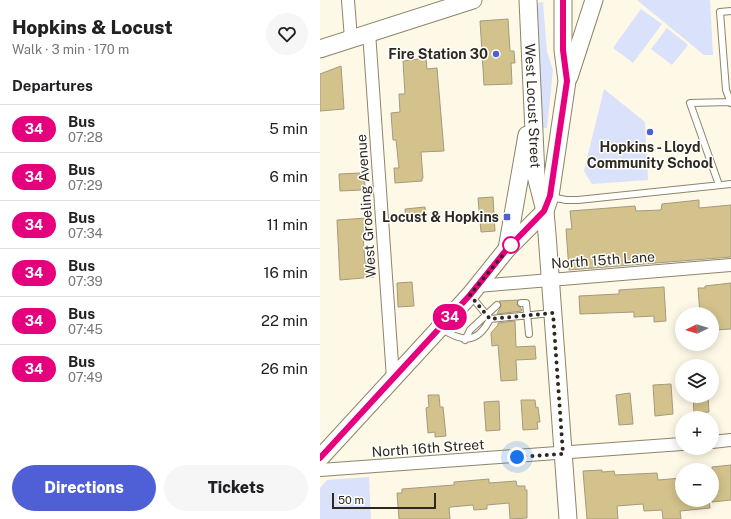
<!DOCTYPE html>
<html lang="en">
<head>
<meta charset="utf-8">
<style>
  :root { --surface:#fff; --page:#f6f6f6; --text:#202124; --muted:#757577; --line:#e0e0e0; --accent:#4f5fd5 }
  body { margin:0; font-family:"Public Sans",sans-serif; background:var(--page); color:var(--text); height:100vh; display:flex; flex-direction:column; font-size:15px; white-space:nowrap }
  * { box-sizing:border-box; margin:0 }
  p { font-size:13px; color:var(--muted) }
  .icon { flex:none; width:22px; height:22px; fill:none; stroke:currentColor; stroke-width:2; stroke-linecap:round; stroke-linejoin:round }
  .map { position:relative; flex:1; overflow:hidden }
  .details { display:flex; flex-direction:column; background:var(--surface); width:320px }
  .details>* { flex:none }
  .badge { padding:0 8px; border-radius:13px; font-size:14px; line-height:26px }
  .needle { width:26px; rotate:265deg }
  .controls { position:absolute; left:355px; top:307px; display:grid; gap:8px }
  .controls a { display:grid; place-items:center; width:44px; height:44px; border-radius:50%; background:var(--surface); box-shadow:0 2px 10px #0003; font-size:20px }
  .scale { position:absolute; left:12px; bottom:10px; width:104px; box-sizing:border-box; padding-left:4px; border:2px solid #2d291e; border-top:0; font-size:11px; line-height:14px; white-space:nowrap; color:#2d291e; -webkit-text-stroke:3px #fff; paint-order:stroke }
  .you { position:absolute; width:20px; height:20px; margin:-10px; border:3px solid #fff; border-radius:50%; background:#1a73e8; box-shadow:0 0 0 6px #1a73e833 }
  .map>.badge { position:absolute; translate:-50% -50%; box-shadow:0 0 0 2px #fff }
  h2 { padding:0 12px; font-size:15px; line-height:36px }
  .round { display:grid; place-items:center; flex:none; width:42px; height:42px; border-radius:21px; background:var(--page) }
  .summary { display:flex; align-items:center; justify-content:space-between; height:68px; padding:0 12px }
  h1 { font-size:19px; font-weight:800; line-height:30px }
  .primary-button { display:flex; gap:8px; margin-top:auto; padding:8px 12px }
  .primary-button a { flex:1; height:46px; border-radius:24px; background:var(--accent); color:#fff; font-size:16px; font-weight:800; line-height:46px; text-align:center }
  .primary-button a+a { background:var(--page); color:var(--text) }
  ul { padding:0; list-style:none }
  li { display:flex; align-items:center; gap:12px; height:48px; padding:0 12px; border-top:1px solid var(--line) }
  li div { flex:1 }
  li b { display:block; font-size:15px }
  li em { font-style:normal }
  li .badge { min-width:44px; font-weight:700; text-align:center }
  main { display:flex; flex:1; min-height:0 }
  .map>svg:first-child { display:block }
</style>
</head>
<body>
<main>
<section class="details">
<div class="summary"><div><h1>Hopkins &amp; Locust</h1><p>Walk · 3 min · 170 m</p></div><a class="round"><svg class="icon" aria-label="heart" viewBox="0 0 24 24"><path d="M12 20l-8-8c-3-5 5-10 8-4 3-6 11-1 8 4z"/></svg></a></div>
<h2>Departures</h2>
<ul>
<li><span class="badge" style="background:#e6007e;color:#fff">34</span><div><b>Bus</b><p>07:28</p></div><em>5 min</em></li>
<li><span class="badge" style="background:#e6007e;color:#fff">34</span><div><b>Bus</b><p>07:29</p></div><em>6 min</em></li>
<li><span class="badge" style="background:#e6007e;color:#fff">34</span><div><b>Bus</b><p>07:34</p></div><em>11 min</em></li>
<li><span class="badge" style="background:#e6007e;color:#fff">34</span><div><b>Bus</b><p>07:39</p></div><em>16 min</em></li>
<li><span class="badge" style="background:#e6007e;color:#fff">34</span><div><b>Bus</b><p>07:45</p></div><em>22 min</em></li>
<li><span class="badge" style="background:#e6007e;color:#fff">34</span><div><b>Bus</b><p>07:49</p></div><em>26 min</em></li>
</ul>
<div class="primary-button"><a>Directions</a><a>Tickets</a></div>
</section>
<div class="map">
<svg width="411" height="519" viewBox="0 0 411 519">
  <rect width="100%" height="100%" fill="#fef8e6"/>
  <path fill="#d9e1fb" d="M317,0H390L393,55H384Z
    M223,2L227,52L233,70L227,128H221L217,12L218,3Z
    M321,9L342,24L313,63L293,48Z
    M347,28L368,45L352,65L331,49Z
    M284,89L325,122L328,180L272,184L264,171Z
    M49,477L51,519H0V488L7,480Z"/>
  <path fill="#d3c28c" stroke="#a49b7f" d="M188,19L190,51H194L195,63H191L192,84L164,85L160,21Z
    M106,58L107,69L117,68L124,151L101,152L103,178H102V181L75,183L74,168H79L76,140H73L71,113L80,112L79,94H85L83,61Z
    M21,66L24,109L0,111V74Z
    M40,173L44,174L45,187H42V190L20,191L19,174Z
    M173,197L175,231L161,232L158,198Z
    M379,200V208L411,205V257L249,270L246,229H252L250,211L315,206L316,211L341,210L342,204Z
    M105,207L106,221L86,222L85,209Z
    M47,218L49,234H43L45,263L54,264V277L20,280L17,220Z
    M92,282L94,306L78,307L77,283Z
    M411,283V329L394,330L392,314H380L378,288H385V286Z
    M344,287L346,321L334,322V316L314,317V312L260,314L259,296L299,294V290Z
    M198,300L197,305L201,308L202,311L177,314L181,306L179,301Z
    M195,321L196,347L215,346L216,359L196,360L197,380L181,381L178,345L172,346L171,333L178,325V323Z
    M351,384L353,414L335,416L333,385Z
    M310,393L313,424L299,425L296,395Z
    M108,395H119L120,407H123L126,436L115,437V432L108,433L106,408L109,407Z
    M373,396H388L389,412L374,413Z
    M201,400H215L216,408L218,407L220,422H217L218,429L203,430Z
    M179,401L180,430L166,431L164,402Z
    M411,465V500L392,502V467Z
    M282,470V472L294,471L295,475L337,473L338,480L362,478V500H389L390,508L360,511L361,519H343L342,510L324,511L323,504L297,506L298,519H267L263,471Z
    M169,479V483L196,481L197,486H205V490H207V518L190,519L189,503L167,505V509L154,510L153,505L131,507L129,508L130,519H79L77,493H82V489L134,485V482Z"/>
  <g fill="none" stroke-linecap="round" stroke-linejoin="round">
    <defs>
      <path id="lane" d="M411,11L400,12L406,90L411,103
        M399,185L370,103L410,102
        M231,197L246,200H258L411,184
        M151,296L170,319L232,313
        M201,303H206L209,334
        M120,328C142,342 157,345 170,319
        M145,340L150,330L177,305"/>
      <path id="street" d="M28,0L31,39
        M49,32L73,378
        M158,286L411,265
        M392,442L411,440
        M0,470L362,444"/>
      <g id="secondary">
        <path id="s1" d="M208,0L216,176L225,211L227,234L248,519"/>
        <path d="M0,49L153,0"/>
        <path d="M249,77L274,0"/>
        <path d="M187,249L207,135"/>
        <path d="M0,458L150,295L187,249L225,211L230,196L247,81L243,50V0"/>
      </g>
    </defs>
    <use href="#lane" stroke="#8d8469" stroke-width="8"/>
    <use href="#street" stroke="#8d8469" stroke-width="14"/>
    <use href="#secondary" stroke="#8d8469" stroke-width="19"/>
    <use href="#lane" stroke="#fff" stroke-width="6"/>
    <use href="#street" stroke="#fff" stroke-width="12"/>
    <use href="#secondary" stroke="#fff" stroke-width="17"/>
  </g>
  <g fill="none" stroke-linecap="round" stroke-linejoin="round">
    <defs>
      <path id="line" d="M0,458L150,295L187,249L224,211L230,196L247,81L243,50V0"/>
    </defs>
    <use href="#line" stroke="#fff" stroke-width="9"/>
    <use href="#line" stroke="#e6007e" stroke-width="6"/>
    <path stroke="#2d291e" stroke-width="4" stroke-dasharray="0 7.2" d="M191,245L150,295L170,319L233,313L243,454L197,457"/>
  </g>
  <g fill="#4f5fd5" stroke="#fff" stroke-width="1.5">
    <circle cx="176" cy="54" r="4"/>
    <circle cx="330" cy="132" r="4"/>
    <rect x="183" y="213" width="8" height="8" rx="2"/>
  </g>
  <circle fill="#fff" stroke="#e6007e" stroke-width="2" cx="191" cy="245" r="8"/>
  <g text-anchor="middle" stroke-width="3" stroke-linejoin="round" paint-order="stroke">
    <g font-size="14" font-weight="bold" fill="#2d291e" stroke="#fff" text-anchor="end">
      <text x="168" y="59">Fire Station 30</text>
      <text x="330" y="152" text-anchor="middle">Hopkins - Lloyd<tspan x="330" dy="16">Community School</tspan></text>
      <text x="179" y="222">Locust &amp; Hopkins</text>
    </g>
    <g font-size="14" fill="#2d291e" stroke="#fff">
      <text dy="5" stroke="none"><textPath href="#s1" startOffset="106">West Locust Street</textPath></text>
      <text transform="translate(46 206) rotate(-94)" y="5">West Groeling Avenue</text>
      <text transform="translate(283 260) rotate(-4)" y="5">North 15th Lane</text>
      <text transform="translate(108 448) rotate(-4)" y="5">North 16th Street</text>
    </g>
  </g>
</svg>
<div class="controls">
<a><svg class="needle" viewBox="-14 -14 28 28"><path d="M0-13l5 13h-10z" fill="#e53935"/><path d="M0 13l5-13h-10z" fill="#757577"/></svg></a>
<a><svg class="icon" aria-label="layers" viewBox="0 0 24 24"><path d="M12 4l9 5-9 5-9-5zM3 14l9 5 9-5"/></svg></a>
<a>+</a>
<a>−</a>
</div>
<div class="scale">50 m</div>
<div class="you" style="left:197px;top:457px"></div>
<b class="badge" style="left:130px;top:317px;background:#e6007e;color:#fff">34</b>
</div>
</main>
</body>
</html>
